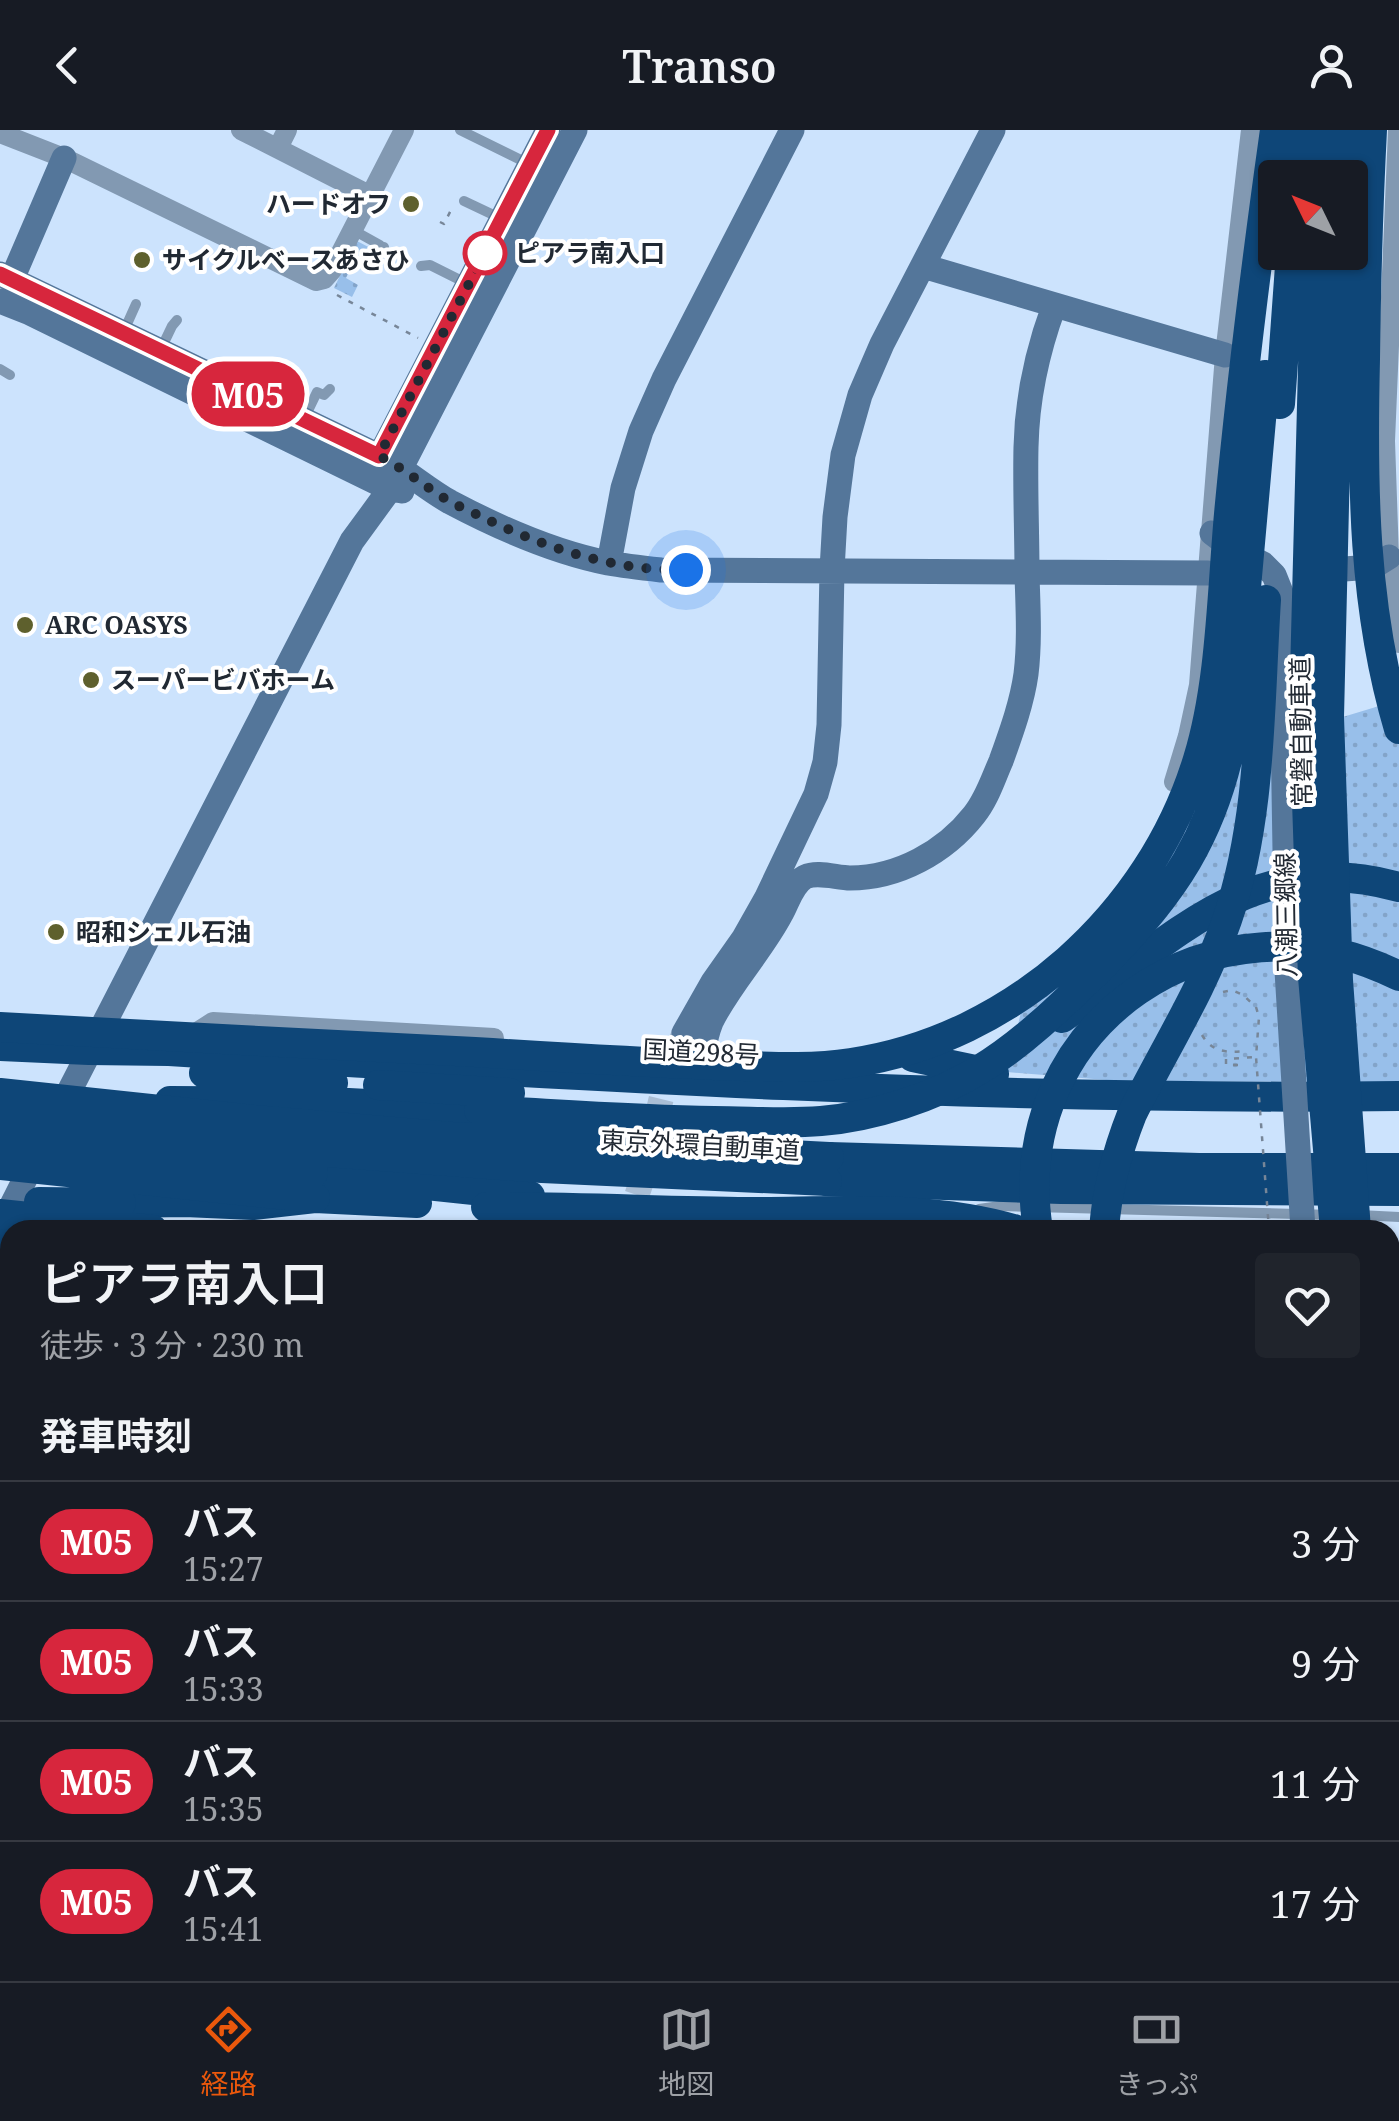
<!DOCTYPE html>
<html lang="ja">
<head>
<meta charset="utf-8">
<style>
  :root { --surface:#171b24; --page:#20242c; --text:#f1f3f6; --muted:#9ea1a6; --line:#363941; --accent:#ea580c }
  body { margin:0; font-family:"Noto Serif","Noto Sans JP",serif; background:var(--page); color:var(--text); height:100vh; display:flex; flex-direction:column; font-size:38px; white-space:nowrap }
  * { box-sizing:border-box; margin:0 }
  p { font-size:32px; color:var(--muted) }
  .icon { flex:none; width:55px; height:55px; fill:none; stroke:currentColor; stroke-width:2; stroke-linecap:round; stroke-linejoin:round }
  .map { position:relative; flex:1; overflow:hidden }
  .drawer { position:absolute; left:0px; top:1090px; width:1400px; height:762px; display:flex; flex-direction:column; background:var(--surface); border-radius:30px 30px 0 0; box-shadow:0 2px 8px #0004 }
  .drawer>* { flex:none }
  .badge { padding:0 20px; border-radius:32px; font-size:35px; line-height:65px }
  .needle { width:65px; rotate:313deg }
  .buttons { position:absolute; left:1258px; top:30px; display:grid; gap:20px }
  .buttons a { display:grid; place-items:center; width:110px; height:110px; border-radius:10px; background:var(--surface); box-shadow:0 2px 8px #0004; font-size:50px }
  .you { position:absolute; width:50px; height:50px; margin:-25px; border:8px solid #fff; border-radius:50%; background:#1a73e8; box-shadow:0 0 0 15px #1a73e833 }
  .map>.badge { position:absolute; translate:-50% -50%; box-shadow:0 0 0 5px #fff }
  h2 { padding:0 40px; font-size:38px; line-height:90px }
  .round { display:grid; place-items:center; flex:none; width:105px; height:105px; border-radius:10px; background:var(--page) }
  .headline { display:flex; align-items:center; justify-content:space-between; height:170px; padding:0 40px }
  h1 { font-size:48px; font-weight:600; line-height:75px }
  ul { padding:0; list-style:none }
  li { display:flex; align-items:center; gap:30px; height:120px; padding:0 40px; border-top:2px solid var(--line) }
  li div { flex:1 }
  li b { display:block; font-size:38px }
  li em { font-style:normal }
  li .badge { min-width:110px; font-weight:700; text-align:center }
  header { display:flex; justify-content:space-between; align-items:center; height:130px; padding:0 40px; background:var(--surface); font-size:45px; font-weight:600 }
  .dock { display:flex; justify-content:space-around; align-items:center; height:140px; border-top:2px solid var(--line); background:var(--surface); font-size:28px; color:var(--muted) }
  .dock a { display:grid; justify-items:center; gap:5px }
  .dock .active { color:var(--accent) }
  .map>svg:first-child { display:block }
</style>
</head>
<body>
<header><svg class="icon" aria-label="back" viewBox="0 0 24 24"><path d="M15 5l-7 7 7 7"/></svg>Transo<svg class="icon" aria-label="person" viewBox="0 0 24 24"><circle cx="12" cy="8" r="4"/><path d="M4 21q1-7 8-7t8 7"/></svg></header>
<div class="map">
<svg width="1399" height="1851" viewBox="0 0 1399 1851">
  <defs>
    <pattern id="grass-dots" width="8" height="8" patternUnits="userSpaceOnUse" patternTransform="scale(2.5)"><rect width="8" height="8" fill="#98bfea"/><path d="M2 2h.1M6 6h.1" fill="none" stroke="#83a4c9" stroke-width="1.8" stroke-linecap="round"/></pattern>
  </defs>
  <rect width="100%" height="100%" fill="#cce3fd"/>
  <path fill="url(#grass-dots)" d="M357,111L374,120L371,127L359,122L346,148L358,155L352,167L334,158Z
    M1399,570V952L1119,951L1007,942L1021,882L1117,767L1190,633Z
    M1390,1146H1399V1644L1390,1648Z"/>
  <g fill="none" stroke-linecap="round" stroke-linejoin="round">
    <path stroke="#568bc3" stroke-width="5" d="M0,1505L10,1509
      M583,1842L592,1851"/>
    <path stroke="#aabed5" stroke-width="25" stroke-dasharray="25 12" stroke-linecap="butt" d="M625,1100L641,1053L664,957L684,903"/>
    <path stroke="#778698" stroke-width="2.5" stroke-dasharray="5 8" stroke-linecap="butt" d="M440,92L444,94L452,78
      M337,165L418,208
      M1238,935H1226V929L1256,927
      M0,1523L10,1526"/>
    <path stroke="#8299b2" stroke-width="10" d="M460,0L529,34
      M464,71L502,89
      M353,100L380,115
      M376,131L384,117
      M421,136L430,135L466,153
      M123,203L136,174
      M160,221L172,196L177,190
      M0,239L10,245
      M304,289L317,262L324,265L330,259
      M979,1079L1000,1076L1332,1085
      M1359,1085L1399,1087"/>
    <path stroke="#8299b2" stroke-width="20" d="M241,0L369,65
      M1398,0L1385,311L1389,427L1399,513
      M0,3L64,28L316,151L324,149L332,140L404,0
      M278,18L287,0
      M1174,652L1188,606L1199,555L1225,225L1251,0
      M188,908L213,892L494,908
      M0,1173L10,1174
      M0,1790L10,1759
      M263,1851L266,1842
      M548,1851L550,1842
      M835,1851L839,1842
      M1139,1851L1143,1842
      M1263,1851L1268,1842"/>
    <path stroke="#54769a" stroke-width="25" d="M923,136L1225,225
      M0,144L379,326C405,339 425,358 450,372C499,398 553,422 608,433C625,436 643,438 661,440L1208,443
      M12,149L64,28
      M0,171L30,183L390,359L402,361
      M373,339L548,0
      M1212,403L1233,419L1263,434L1274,445L1284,470L1283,599
      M609,433L623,358L641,301L664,249L792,0
      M1315,441L1373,437L1389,427
      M684,903L713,852L744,808L766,769L816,664L825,632L829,595L832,440L835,387L843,325L860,265L882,214L993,0
      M704,921C705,911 707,902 711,892C729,855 761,822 781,784C788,772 792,754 805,747C818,741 837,748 850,748C898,748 945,722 974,685C987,669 993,649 1001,631C1011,603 1022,573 1026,544C1030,511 1028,478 1027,445C1027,402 1025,359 1026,317C1027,268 1037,222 1054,176
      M56,987L352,411L390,359L575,0
      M0,1099L38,1023
      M0,1472L10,1475
      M1390,1643L1399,1650
      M1390,1809L1399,1839
      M629,1842L638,1851"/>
    <path stroke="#0e4678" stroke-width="30" d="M1062,888C1171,811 1253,716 1399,757
      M0,916L89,920L169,921C579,947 988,971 1399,966
      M913,927L994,944
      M204,943L333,953
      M170,971L330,972L479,980
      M829,1027L1199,1038H1399
      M313,1043L530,1066
      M827,1051L1061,1059L1399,1061
      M121,1073L185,1072L253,1075L315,1068L417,1073
      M789,1093L876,1100
      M0,1105L10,1106
      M1390,1131H1399
      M1390,1291H1399
      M1390,1351L1399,1349
      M1390,1423L1399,1480
      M1390,1572L1399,1624
      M1390,1719L1399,1757"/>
    <path stroke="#778698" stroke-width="2.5" stroke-dasharray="5 8" stroke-linecap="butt" d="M1223,862L1232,860L1243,865L1256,877L1259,887L1256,927L1269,1100
      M1202,905C1212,922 1226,923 1246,921"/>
    <path stroke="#54769a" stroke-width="25" d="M1283,599L1287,841L1303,1100"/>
    <path stroke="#0e4678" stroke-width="30" d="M1372,0C1368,76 1366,152 1365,229C1362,354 1363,478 1399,599
      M1297,48L1299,0
      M1319,48L1323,0
      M1342,48L1346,0
      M1316,122L1304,583L1313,847L1335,1100
      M1340,122L1329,587L1338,850L1356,1100
      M1280,274L1291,122
      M0,897C158,906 317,914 475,922C554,927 634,932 713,935C759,936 806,940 851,933C1013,909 1151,784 1198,629C1221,555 1222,462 1229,384C1241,256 1257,128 1275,0
      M378,955L510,963
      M0,963L254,990L452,1007L829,1027
      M479,980C557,984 636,990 714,991C750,991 785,994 821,991C872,987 935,967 979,940C1024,913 1064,873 1101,837C1173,765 1214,704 1233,603L1265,245
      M0,987L300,1020L542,1038L827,1051
      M0,1012L313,1043
      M0,1035L315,1068
      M39,1072L121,1073
      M486,1077C574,1077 661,1081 748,1082C838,1082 930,1074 1017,1100
      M0,1084L153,1100
      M1038,1100C1005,893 1216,753 1399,846
      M1104,1100C1107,1058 1117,1022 1132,984C1164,920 1204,857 1227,790C1262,688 1259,576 1266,470"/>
  </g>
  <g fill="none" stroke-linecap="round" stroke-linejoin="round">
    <defs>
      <path id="line" d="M0,144L379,326L548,0"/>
    </defs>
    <use href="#line" stroke="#fff" stroke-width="22"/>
    <use href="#line" stroke="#d7263d" stroke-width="15"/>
    <path stroke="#212933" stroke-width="10" stroke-dasharray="0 18" d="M485,123L379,326C403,338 422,354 444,368C457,376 472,382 486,389C549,419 615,441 686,440"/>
  </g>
  <g fill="#5e602d" stroke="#fff" stroke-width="4">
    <circle cx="411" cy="74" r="10"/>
    <circle cx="142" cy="130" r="10"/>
    <circle cx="25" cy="495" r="10"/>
    <circle cx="91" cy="550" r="10"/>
    <circle cx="56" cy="802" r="10"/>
  </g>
  <circle fill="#fff" stroke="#d7263d" stroke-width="5" cx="485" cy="123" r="20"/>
  <g text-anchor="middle" stroke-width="8" stroke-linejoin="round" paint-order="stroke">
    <g font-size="25" font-weight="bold" fill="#212933" stroke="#fff" text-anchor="start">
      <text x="391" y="83" text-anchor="end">ハードオフ</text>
      <text x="162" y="139">サイクルベースあさひ</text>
      <text x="45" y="504">ARC OASYS</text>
      <text x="111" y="559">スーパービバホーム</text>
      <text x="76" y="811">昭和シェル石油</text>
    </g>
    <g font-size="25" font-weight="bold" fill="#212933" stroke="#fff" text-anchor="start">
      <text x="515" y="132">ピアラ南入口</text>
    </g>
    <g font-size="25" fill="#212933" stroke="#fff">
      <text transform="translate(1301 602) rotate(-91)" y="9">常磐自動車道</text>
      <text transform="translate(1286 785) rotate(-91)" y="9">八潮三郷線</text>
      <text transform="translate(701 922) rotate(3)" y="9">国道298号</text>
      <text transform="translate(700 1015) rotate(3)" y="9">東京外環自動車道</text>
    </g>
  </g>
</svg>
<div class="buttons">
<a><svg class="needle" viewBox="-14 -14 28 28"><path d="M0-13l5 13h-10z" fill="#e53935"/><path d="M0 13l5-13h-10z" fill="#9ea1a6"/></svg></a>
</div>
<div class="you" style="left:686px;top:440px"></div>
<b class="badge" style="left:248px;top:264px;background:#d7263d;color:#fff">M05</b>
<section class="drawer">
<div class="headline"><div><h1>ピアラ南入口</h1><p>徒歩 · 3 分 · 230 m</p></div><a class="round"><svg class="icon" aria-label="heart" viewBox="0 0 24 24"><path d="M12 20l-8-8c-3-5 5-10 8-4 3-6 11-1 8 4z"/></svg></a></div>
<h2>発車時刻</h2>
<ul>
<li><span class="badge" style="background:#d7263d;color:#fff">M05</span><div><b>バス</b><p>15:27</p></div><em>3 分</em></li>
<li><span class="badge" style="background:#d7263d;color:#fff">M05</span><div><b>バス</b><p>15:33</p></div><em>9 分</em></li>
<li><span class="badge" style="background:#d7263d;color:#fff">M05</span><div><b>バス</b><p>15:35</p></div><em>11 分</em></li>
<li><span class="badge" style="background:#d7263d;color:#fff">M05</span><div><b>バス</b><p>15:41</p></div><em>17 分</em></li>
</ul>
</section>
</div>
<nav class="dock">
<a class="active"><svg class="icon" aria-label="directions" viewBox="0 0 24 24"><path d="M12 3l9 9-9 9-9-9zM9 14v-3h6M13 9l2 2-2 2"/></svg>経路</a>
<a><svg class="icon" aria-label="map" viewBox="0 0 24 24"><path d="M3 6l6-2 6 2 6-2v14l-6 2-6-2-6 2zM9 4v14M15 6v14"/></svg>地図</a>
<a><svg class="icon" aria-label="tickets" viewBox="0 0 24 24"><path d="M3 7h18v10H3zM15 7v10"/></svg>きっぷ</a>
</nav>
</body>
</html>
